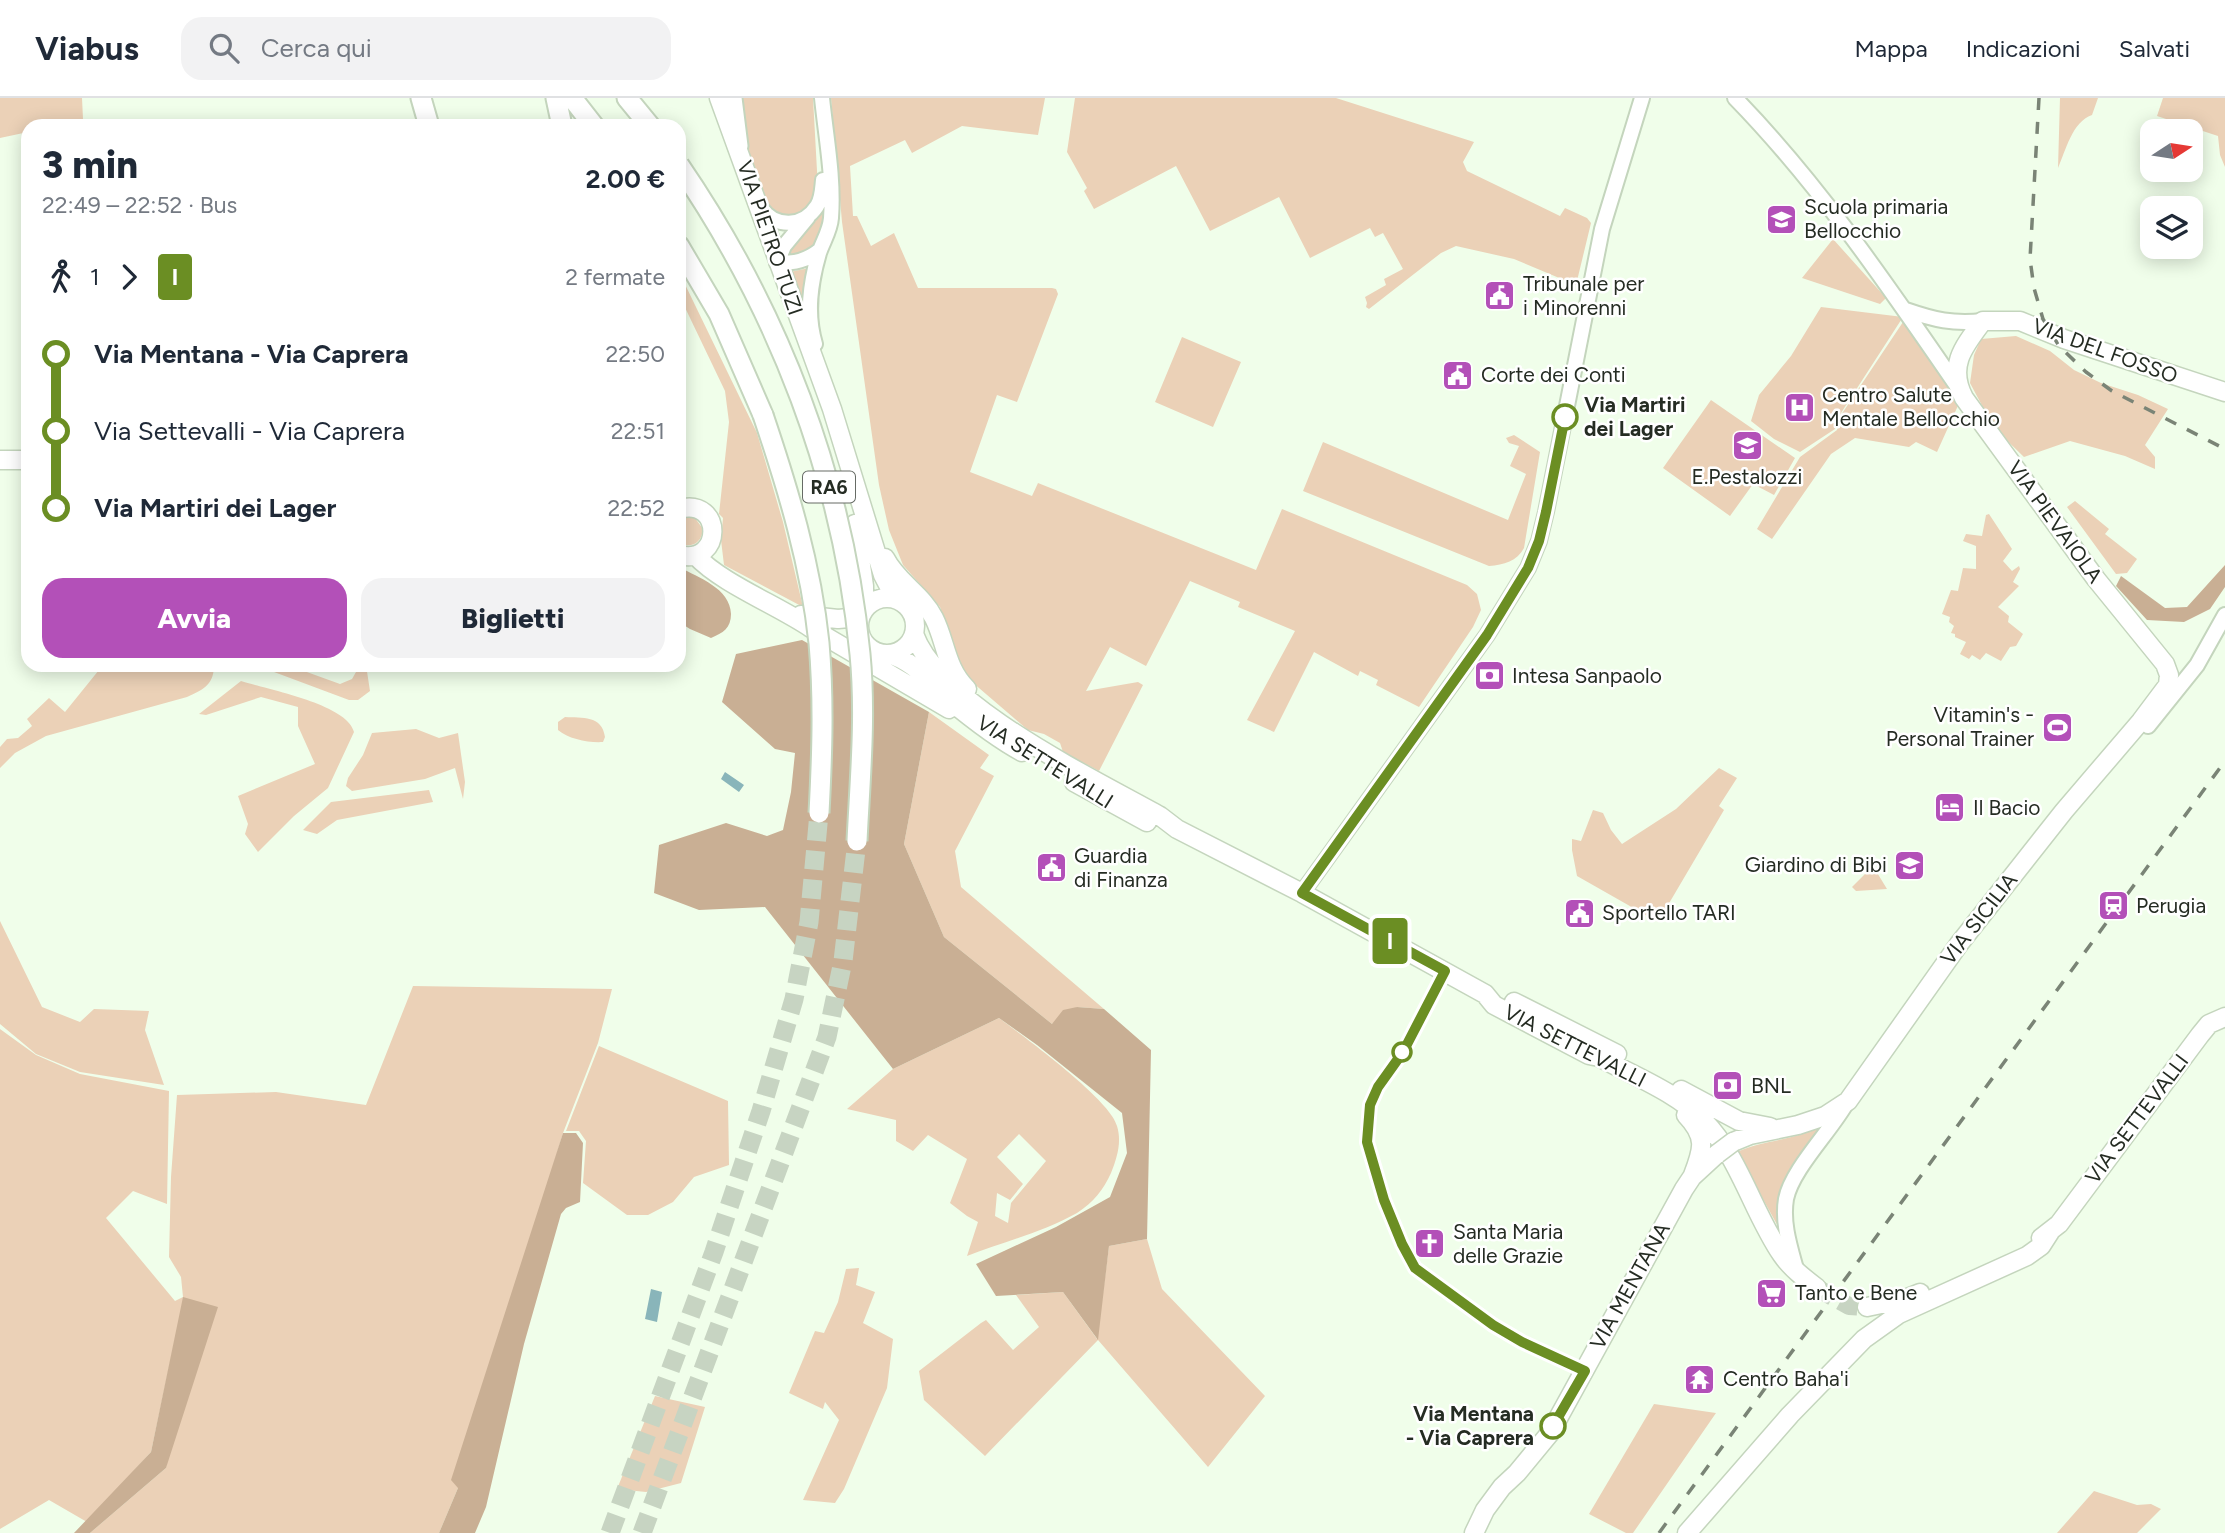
<!DOCTYPE html>
<html lang="it">
<head>
<meta charset="utf-8">
<style>
  :root { --surface:#fff; --page:#f2f2f3; --text:#1f2937; --muted:#747a83; --line:#e0e1e3; --accent:#b350b8 }
  body { margin:0; font-family:Figtree,sans-serif; background:var(--page); color:var(--text); height:100vh; display:flex; flex-direction:column; font-size:26px; white-space:nowrap }
  * { box-sizing:border-box; margin:0 }
  p { font-size:23px; color:var(--muted) }
  .icon { flex:none; width:38px; height:38px; fill:none; stroke:currentColor; stroke-width:2; stroke-linecap:round; stroke-linejoin:round }
  .map { position:relative; flex:1; overflow:hidden }
  .panel { position:absolute; left:21px; top:21px; width:665px; height:553px; display:flex; flex-direction:column; background:var(--surface); border-radius:21px; box-shadow:0 4px 18px #0003 }
  .panel>* { flex:none }
  .badge { padding:0 14px; border-radius:5px; font-size:24px; line-height:46px }
  .needle { width:46px; rotate:78deg }
  .controls { position:absolute; left:2140px; top:21px; display:grid; gap:14px }
  .controls a { display:grid; place-items:center; width:63px; height:63px; border-radius:14px; background:var(--surface); box-shadow:0 4px 18px #0003; font-size:35px }
  .map>.badge { position:absolute; translate:-50% -50%; box-shadow:0 0 0 4px #fff }
  .legs { display:flex; align-items:center; gap:10px; height:77px; padding:0 21px; font-size:23px }
  .legs p { margin-inline-start:auto }
  .head { display:flex; align-items:center; justify-content:space-between; height:119px; padding:0 21px }
  h1 { font-size:38px; font-weight:800; line-height:52px }
  .cta { display:flex; gap:14px; margin-top:auto; padding:14px 21px }
  .cta a { flex:1; height:80px; border-radius:21px; background:var(--accent); color:#fff; font-size:28px; font-weight:800; line-height:80px; text-align:center }
  .cta a+a { background:var(--page); color:var(--text) }
  ul { padding:0 21px; list-style:none }
  li { display:flex; align-items:center; gap:24px; height:77px; font-size:26px }
  li i { display:grid; place-items:center; width:10px; height:100%; margin:0 9px; background:currentColor }
  li i::after { content:''; width:18px; height:18px; margin:-9px; border:5px solid; border-radius:50%; background:var(--surface) }
  li p { margin-inline-start:auto }
  li:first-child i { background:linear-gradient(#0000 50%,currentColor 0) }
  li:last-child i { background:linear-gradient(currentColor 50%,#0000 0) }
  header { display:flex; align-items:center; gap:42px; box-sizing:border-box; height:98px; padding:0 35px; background:var(--surface); border-bottom:2px solid var(--line) }
  header strong { font-size:33px }
  nav { display:flex; gap:38px; margin-inline-start:auto; font-size:24px }
  .search { width:490px; height:63px; background:var(--page); display:flex; align-items:center; gap:18px; box-sizing:border-box; padding:0 24px; border-radius:21px; color:var(--muted); font-size:26px }
  .map>svg:first-child { display:block }
</style>
</head>
<body>
<header>
<strong>Viabus</strong>
<div class="search"><svg class="icon" aria-label="search" viewBox="0 0 24 24"><circle cx="10" cy="10" r="6"/><path d="M15 15l6 6"/></svg>Cerca qui</div>
<nav><a>Mappa</a><a>Indicazioni</a><a>Salvati</a></nav>
</header>
<div class="map">
<svg width="2225" height="1435" viewBox="0 0 2225 1435">
  <rect width="100%" height="100%" fill="#f0feea"/>
  <path fill="#ebd1b7" fill-rule="evenodd" d="M0,0H82L83,21L53,28H28V34L0,40Z
    M737,0H813L818,91C810,117 787,128 767,107L742,39Z
    M831,0H1045L1038,37L962,28L912,55L905,42L850,68L853,118H857L871,148L894,135L918,190H1052L1056,191L1058,196L1017,304L997,297L970,374L1032,398L1038,385L1256,472L1282,411L1467,487L1477,496L1481,512L1473,529L1419,609L1376,587L1378,582L1360,573L1358,578L1314,554L1274,634L1247,622L1295,533L1238,509L1240,504L1190,483L1146,568L1110,549L1086,593L1138,584L1143,587L1099,673L1063,654L1060,645L1044,636L1028,632L972,584L961,569L940,509L903,467L889,432L879,387L842,124Z
    M1075,0H1336L1474,44L1463,64L1467,73L1560,118L1565,110L1587,120L1591,125L1576,187L1514,161L1456,148L1441,155L1369,211L1366,209L1367,205L1365,199L1386,187L1384,181L1403,171L1383,135L1375,139L1370,130L1310,160L1279,99L1210,133L1176,68L1094,111L1084,93L1087,90L1067,54Z
    M2060,0H2098L2092,17C2072,24 2066,52 2058,70Z
    M2163,0H2225V69L2220,57L2218,38L2157,18Z
    M825,103L826,132L809,155L789,158L788,155L815,122Z
    M1833,141L1886,200L1880,206L1802,180Z
    M809,170L803,199L804,220L790,174Z
    M679,174L757,335L783,424L803,509L724,467L721,442L723,420L719,416L729,324L725,293L679,197Z
    M1821,209L1903,219L1841,315L1835,331L1800,354L1774,341L1751,323L1759,297L1791,258Z
    M1905,221L1961,301L1937,354L1916,344L1909,349L1855,340L1831,356L1772,441L1757,431L1800,359L1837,332L1841,317Z
    M2016,238L2050,253L2074,272L2101,285L2138,297L2168,311L2145,347L2155,359V371L2125,358L2070,343L2024,359L1994,330L1970,285L1974,257L1981,241Z
    M1182,239L1241,264L1213,329L1155,304Z
    M1711,302L1795,360L1774,397L1753,386L1730,418L1663,370Z
    M1514,337L1540,354L1524,450C1517,463 1504,467 1489,468L1303,393L1323,344L1508,422L1526,376L1510,368L1519,348L1509,345L1506,340Z
    M2075,403L2109,431L2105,436L2137,461L2127,475L2116,476L2067,409Z
    M1989,416L2012,451L2003,463L2012,473L2019,468L2020,471L2013,484L2019,488L1998,509L2009,518L2008,524L2023,536L2016,548L2010,549L2001,563L1986,555L1980,562L1972,557L1969,561L1960,556L1966,544L1955,539V536L1951,535L1954,528L1949,524L1950,519L1942,516L1951,492L1958,493L1963,470L1976,471V448L1963,443L1966,436L1982,438L1986,417Z
    M684,418L695,420L703,431C702,445 691,451 679,445V421Z
    M103,567H209L214,569C213,588 202,592 187,599L46,638L15,655L0,670V649L7,641L18,640L32,628L27,621L49,600L65,614Z
    M270,567L293,569L340,586L352,581L360,567H366L370,593L358,602H349L266,571Z
    M241,583C266,591 348,606 354,634L328,690L294,718L258,754L245,736L248,726L238,698L315,666L298,628V609L261,599L206,617L199,616Z
    M929,614L989,657L980,670L994,678L955,753L961,789L1104,911L1077,909L1052,926L944,839L904,746Z
    M565,619C582,620 602,617 605,639L603,644C589,645 568,641 558,632V624Z
    M416,631L439,640L458,635L465,684L463,701L455,670L425,681L352,693L346,688L348,680L363,657L372,635Z
    M1719,670L1737,680L1719,708L1724,712L1658,824L1577,778L1572,752V741L1581,743L1593,712L1603,715L1611,732L1622,746L1676,711Z
    M429,692L433,704L337,722L317,736L303,732L331,704Z
    M1873,768L1887,791L1856,793L1852,789Z
    M0,823L42,909L80,924L94,911L149,913L145,932L164,987L80,974L36,956L0,926Z
    M413,888L612,891L598,945L563,1035L458,1390L439,1435H90L166,1370L184,1199L151,1354L87,1424L49,1402L0,1431V931L36,957L80,976L169,993L167,1106L133,1093L106,1120L175,1203L183,1199L181,1179L169,1159L171,1079L177,997L276,994L366,1007Z
    M999,920C1023,938 1111,1002 1117,1028C1122,1044 1117,1060 1111,1075C1103,1092 1094,1104 1077,1115C1043,1134 1003,1144 967,1158L978,1124L967,1118L950,1105L967,1061L928,1037L913,1053L896,1043V1022L847,1011L893,971ZM1019,1036L1046,1063L1011,1105L1008,1125L995,1118L997,1095L1010,1102L1023,1086L997,1059Z
    M599,948L728,1003L729,1067L694,1079L673,1104L648,1117H627L583,1085L586,1043L579,1033H566Z
    M1828,1023L1811,1046L1780,1132L1737,1054C1768,1040 1798,1044 1828,1023Z
    M1147,1141L1162,1191L1265,1298L1208,1369L1098,1242L985,1358L924,1302L919,1273L981,1225L986,1222L1013,1252L1039,1229L1016,1197L1063,1194L1097,1241L1109,1148Z
    M859,1170L856,1187L875,1194L863,1225L893,1241L887,1290L844,1391L835,1405L803,1402L839,1322L825,1304L823,1311L789,1295L815,1233L824,1235L838,1204L846,1171Z
    M655,1298L705,1309L681,1385L646,1394L617,1391Z
    M1654,1306L1716,1315L1633,1435H1626L1589,1416Z
    M2094,1393L2137,1407L2151,1406L2161,1411L2137,1435H2057Z"/>
  <path fill="#c9af94" d="M2225,467V489L2210,511L2184,524L2147,522L2116,488L2121,478L2165,510L2187,509Z
    M679,469C699,480 730,490 731,516C731,530 723,535 711,540L690,531L679,524Z
    M802,542L929,614L904,746L944,839L1052,926L1063,912L1077,909L1104,911L1151,952L1147,1141L1109,1148L1098,1242L1063,1194L996,1198L976,1166L1056,1129L1110,1099L1127,1055L1122,1015L1037,947L999,920L893,971L765,809L699,812L654,795L659,747L726,725L767,738L783,732L791,694L795,655L775,651L722,604L736,556Z
    M563,1035H576L583,1045L580,1104L566,1110L561,1116L524,1246L486,1409L475,1435H439L458,1390L451,1382Z
    M183,1199L218,1209L166,1370L90,1435H74L151,1354Z"/>
  <path fill="#89b5ba" d="M725,674L744,687L739,694L721,681Z
    M651,1191L662,1194L657,1224L645,1221Z"/>
  <g fill="none" stroke-linecap="round" stroke-linejoin="round">
    <path stroke="#c7d4c2" stroke-width="18" stroke-dasharray="18 9" stroke-linecap="butt" d="M1817,1190L1849,1208L1867,1209"/>
    <path stroke="#c7d4c2" stroke-width="19" stroke-dasharray="19 10" stroke-linecap="butt" d="M610,1435L714,1154L761,1013L794,901L809,824L819,715
      M642,1435L827,939L843,863L857,743"/>
    <defs>
      <path id="minor" d="M1735,0C1820,87 1890,191 1959,291
        M761,110C775,130 803,130 817,108C822,101 822,91 823,82
        M808,119L784,148L777,165C795,165 806,163 820,152
        M1906,212C1935,222 1952,226 1983,223
        M815,246C806,216 810,186 819,155C823,143 830,133 831,120C834,80 826,39 822,0
        M2148,628L2197,567L2225,517
        M1302,795L1487,537L1528,470L1539,443L1546,414L1602,131L1642,0
        M1796,1171C1790,1149 1782,1125 1786,1101C1792,1071 1831,1033 1847,1004"/>
      <path id="major" d="M719,0L832,311L883,477L895,500
        M0,362H28
        M679,411C724,399 723,468 679,457
        M855,426L864,488V511
        M696,458C721,485 779,508 811,530L822,532
        M885,460C897,484 922,496 934,520C946,544 946,571 967,591
        M859 528a28 28 0 1 1 56 0a28 28 0 1 1-56 0Z
        M801,517L838,521L860,519
        M811,530L949,611
        M914,536C939,607 1094,681 1160,718L1177,731L1302,795L1485,896L1494,907L1589,957L1599,959C1632,977 1678,995 1704,1023C1740,1060 1753,1115 1782,1157C1791,1170 1804,1180 1817,1190
        M888,556C915,563 929,585 949,602C972,621 996,640 1022,654
        M1074,684L1147,724
        M1514,904L1617,956
        M1681,992L1739,1023L1770,1029
        M1686,1017C1707,1039 1703,1051 1693,1077
        M1733,1044L1750,1037L1798,1027L1825,1018L1848,1003L1959,846L2064,713L2141,623L2168,587L2169,577L2165,566L2096,481L1964,300C1947,268 1964,248 1983,223H2020L2064,241L2225,294
        M2041,1140L2059,1126L2200,937L2209,926L2225,919
        M1867,1209L1905,1201L1920,1195
        M1474,1435L1485,1412L1502,1389L1517,1375L1550,1335L1684,1091L1692,1079L1717,1056
        M1687,1435L1790,1317L1864,1241L1899,1216L2027,1158L2041,1148L2050,1134"/>
      <path id="highway" d="M421,0L429,28
        M556,0L562,28
        M572,0L594,28
        M627,0L650,28
        M732,0L738,48
        M679,148L719,216L763,317"/>
    </defs>
    <use href="#minor" stroke="#c4d5bd" stroke-width="18"/>
    <use href="#major" stroke="#c4d5bd" stroke-width="21"/>
    <use href="#highway" stroke="#c4d5bd" stroke-width="23"/>
    <use href="#minor" stroke="#fff" stroke-width="14"/>
    <use href="#major" stroke="#fff" stroke-width="18"/>
    <use href="#highway" stroke="#fff" stroke-width="19"/>
    <path stroke="#7a8476" stroke-width="3.5" stroke-dasharray="12 12" stroke-linecap="butt" d="M2039,0L2030,161L2034,190L2043,221L2059,248L2086,274L2112,293L2225,351
      M1659,1435L2225,663"/>
    <defs>
      <path id="major-bridge" d="M1717,1056L1733,1044"/>
      <path id="highway-bridge" d="M679,67C779,213 843,380 860,556C866,618 860,681 857,743
        M763,317C788,391 811,467 819,545C824,602 822,658 819,715"/>
    </defs>
    <use href="#major-bridge" stroke="#c4d5bd" stroke-width="21" stroke-linecap="butt"/>
    <use href="#highway-bridge" stroke="#c4d5bd" stroke-width="23" stroke-linecap="butt"/>
    <use href="#major-bridge" stroke="#fff" stroke-width="18"/>
    <use href="#highway-bridge" stroke="#fff" stroke-width="19"/>
  </g>
  <g fill="none" stroke-linecap="round" stroke-linejoin="round">
    <defs>
      <path id="line-1" d="M1553,1328L1585,1273L1522,1244L1493,1227L1415,1170L1402,1146L1384,1102L1367,1044L1370,1007L1378,989L1403,954L1445,873L1302,795L1487,537L1528,470L1539,443L1546,414L1565,319"/>
    </defs>
    <use href="#line-1" stroke="#fff" stroke-width="16"/>
    <use href="#line-1" stroke="#6b8e23" stroke-width="10"/>
  </g>
  <defs>
    <symbol id="school-square" viewBox="-11 -11 22 22"><rect x="-9" y="-9" width="18" height="18" rx="4" fill="#b350b8" stroke="#fff"/><path d="M0-5L7-2L0 1L-7-2ZM-4 1L0 2.5L4 1V4Q0 6-4 4Z" fill="#fff"/></symbol>
    <symbol id="civic-square" viewBox="-11 -11 22 22"><rect x="-9" y="-9" width="18" height="18" rx="4" fill="#b350b8" stroke="#fff"/><path d="M-.6-6.5H3V-4.5H.6V-3L4-1V1h2V6H-6V1h2V-1L-.6-3ZM-1.2 2.5V6h2.4V2.5Z" fill="#fff"/></symbol>
    <symbol id="hospital-square" viewBox="-11 -11 22 22"><rect x="-9" y="-9" width="18" height="18" rx="4" fill="#b350b8" stroke="#fff"/><path d="M-5-5h3v3.5h4V-5h3V5h-3V1.5h-4V5h-3Z" fill="#fff"/></symbol>
    <symbol id="bank-square" viewBox="-11 -11 22 22"><rect x="-9" y="-9" width="18" height="18" rx="4" fill="#b350b8" stroke="#fff"/><path d="M-6-4H6V4H-6ZM0-2.3a2.3 2.3 0 1 0 0 4.6a2.3 2.3 0 1 0 0-4.6Z" fill="#fff"/></symbol>
    <symbol id="stadium-square" viewBox="-11 -11 22 22"><rect x="-9" y="-9" width="18" height="18" rx="4" fill="#b350b8" stroke="#fff"/><path d="M0-5a6.5 5 0 1 0 0 10a6.5 5 0 1 0 0-10ZM-3.5-1.8h7v3.6h-7Z" fill="#fff"/></symbol>
    <symbol id="hotel-square" viewBox="-11 -11 22 22"><rect x="-9" y="-9" width="18" height="18" rx="4" fill="#b350b8" stroke="#fff"/><path d="M-6-4.5h1.5V1H6V5H4.5V3h-9V5H-6ZM-4 0a1.8 1.8 0 1 1 3.6 0ZM.5 0V-2.5h3Q6-2.5 6 0Z" fill="#fff"/></symbol>
    <symbol id="station-square" viewBox="-11 -11 22 22"><rect x="-9" y="-9" width="18" height="18" rx="4" fill="#b350b8" stroke="#fff"/><path d="M-3-6H3Q5-6 5-4V2Q5 4 3 4L4.5 6H3L1.5 4h-3L-3 6H-4.5L-3 4Q-5 4-5 2V-4Q-5-6-3-6ZM-3.5-4v3h7v-3ZM-3.5 1v1.5H-2V1ZM2 1v1.5H3.5V1Z" fill="#fff"/></symbol>
    <symbol id="church-square" viewBox="-11 -11 22 22"><rect x="-9" y="-9" width="18" height="18" rx="4" fill="#b350b8" stroke="#fff"/><path d="M-1.2-6h2.4v3.5h3.3v2.4h-3.3V6h-2.4V-.1h-3.3v-2.4h3.3Z" fill="#fff"/></symbol>
    <symbol id="supermarket-square" viewBox="-11 -11 22 22"><rect x="-9" y="-9" width="18" height="18" rx="4" fill="#b350b8" stroke="#fff"/><path d="M-6-5.5h2.5l.6 2H6L4.5 2H-2.5L-4.4-4H-6ZM-1.5 3.2a1.3 1.3 0 1 0 .1 0ZM3 3.2a1.3 1.3 0 1 0 .1 0Z" fill="#fff"/></symbol>
    <symbol id="temple-square" viewBox="-11 -11 22 22"><rect x="-9" y="-9" width="18" height="18" rx="4" fill="#b350b8" stroke="#fff"/><path d="M0-6L5-2H3V0L6.5 2.5H4V6H1.5V3h-3V6H-4V2.5H-6.5L-3 0V-2H-5Z" fill="#fff"/></symbol>
  </defs>
  <g fill-rule="evenodd">
    <use href="#school-square" x="1764" y="104" width="35" height="35"/>
    <use href="#civic-square" x="1482" y="180" width="35" height="35"/>
    <use href="#civic-square" x="1440" y="260" width="35" height="35"/>
    <use href="#hospital-square" x="1782" y="292" width="35" height="35"/>
    <use href="#school-square" x="1730" y="330" width="35" height="35"/>
    <use href="#bank-square" x="1472" y="560" width="35" height="35"/>
    <use href="#stadium-square" x="2040" y="612" width="35" height="35"/>
    <use href="#hotel-square" x="1932" y="692" width="35" height="35"/>
    <use href="#school-square" x="1892" y="750" width="35" height="35"/>
    <use href="#civic-square" x="1034" y="752" width="35" height="35"/>
    <use href="#station-square" x="2096" y="790" width="35" height="35"/>
    <use href="#civic-square" x="1562" y="798" width="35" height="35"/>
    <use href="#bank-square" x="1710" y="970" width="35" height="35"/>
    <use href="#church-square" x="1412" y="1128" width="35" height="35"/>
    <use href="#supermarket-square" x="1754" y="1178" width="35" height="35"/>
    <use href="#temple-square" x="1682" y="1264" width="35" height="35"/>
  </g>
  <g fill="#fff" stroke="#6b8e23" stroke-width="3.5">
    <circle cx="1565" cy="319" r="12"/>
    <circle cx="1402" cy="954" r="9"/>
    <circle cx="1553" cy="1328" r="12"/>
  </g>
  <g text-anchor="middle" stroke-width="5" stroke-linejoin="round" paint-order="stroke">
    <rect fill="#fff" stroke="#666b65" stroke-width="2" x="803" y="373.5" width="52" height="31" rx="5"/>
    <g font-size="19" font-weight="bold" fill="#252c23">
      <text x="829" y="396">RA6</text>
    </g>
    <g font-size="21" fill="#252c23" stroke="#fff" text-anchor="start">
      <text x="1804" y="116">Scuola primaria<tspan x="1804" dy="24">Bellocchio</tspan></text>
      <text x="1523" y="193">Tribunale per<tspan x="1523" dy="24">i Minorenni</tspan></text>
      <text x="1481" y="284">Corte dei Conti</text>
      <text x="1822" y="304">Centro Salute<tspan x="1822" dy="24">Mentale Bellocchio</tspan></text>
      <text x="1747" y="386" text-anchor="middle">E.Pestalozzi</text>
      <text x="1512" y="585">Intesa Sanpaolo</text>
      <text x="2034" y="624" text-anchor="end">Vitamin's -<tspan x="2034" dy="24">Personal Trainer</tspan></text>
      <text x="1973" y="717">Il Bacio</text>
      <text x="1074" y="765">Guardia<tspan x="1074" dy="24">di Finanza</tspan></text>
      <text x="1887" y="774" text-anchor="end">Giardino di Bibi</text>
      <text x="2136" y="815">Perugia</text>
      <text x="1602" y="822">Sportello TARI</text>
      <text x="1751" y="995">BNL</text>
      <text x="1453" y="1141">Santa Maria<tspan x="1453" dy="24">delle Grazie</tspan></text>
      <text x="1795" y="1202">Tanto e Bene</text>
      <text x="1723" y="1288">Centro Baha'i</text>
    </g>
    <g font-size="21" fill="#252c23" stroke="#fff">
      <text transform="translate(770 140) rotate(71)" y="7">VIA PIETRO TUZI</text>
      <text transform="translate(2105 253) rotate(20)" y="7">VIA DEL FOSSO</text>
      <text transform="translate(2055 424) rotate(54)" y="7">VIA PIEVAIOLA</text>
      <text transform="translate(1045 664) rotate(32)" y="7">VIA SETTEVALLI</text>
      <text transform="translate(1979 821) rotate(-52)" y="7">VIA SICILIA</text>
      <text transform="translate(1575 948) rotate(27)" y="7">VIA SETTEVALLI</text>
      <text transform="translate(2137 1021) rotate(-53)" y="7">VIA SETTEVALLI</text>
      <text transform="translate(1630 1188) rotate(-61)" y="7">VIA MENTANA</text>
    </g>
    <g font-size="21" font-weight="bold" fill="#252c23" stroke="#fff" text-anchor="start">
      <text x="1584" y="314">Via Martiri<tspan x="1584" dy="24">dei Lager</tspan></text>
      <text x="1534" y="1323" text-anchor="end">Via Mentana<tspan x="1534" dy="24">- Via Caprera</tspan></text>
    </g>
  </g>
</svg>
<div class="controls">
<a><svg class="needle" viewBox="-14 -14 28 28"><path d="M0-13l5 13h-10z" fill="#e53935"/><path d="M0 13l5-13h-10z" fill="#747a83"/></svg></a>
<a><svg class="icon" aria-label="layers" viewBox="0 0 24 24"><path d="M12 4l9 5-9 5-9-5zM3 14l9 5 9-5"/></svg></a>
</div>
<b class="badge" style="left:1390px;top:843px;background:#6b8e23;color:#fff">I</b>
<section class="panel">
<div class="head"><div><h1>3 min</h1><p>22:49 – 22:52 · Bus</p></div><b>2.00 €</b></div>
<div class="legs"><svg class="icon" aria-label="walk" viewBox="0 0 24 24"><circle cx="13" cy="4" r="2"/><path d="M13 8l-2 6 4 7M11 14l-3 7M7 12l3-4h3l4 4"/></svg>1<svg class="icon" aria-label="forward" viewBox="0 0 24 24"><path d="M9 5l7 7-7 7"/></svg><b class="badge" style="background:#6b8e23;color:#fff">I</b><p>2 fermate</p></div>
<ul>
<li><i style="color:#6b8e23"></i><b>Via Mentana - Via Caprera</b><p>22:50</p></li>
<li><i style="color:#6b8e23"></i><span>Via Settevalli - Via Caprera</span><p>22:51</p></li>
<li><i style="color:#6b8e23"></i><b>Via Martiri dei Lager</b><p>22:52</p></li>
</ul>
<div class="cta"><a>Avvia</a><a>Biglietti</a></div>
</section>
</div>
</body>
</html>
